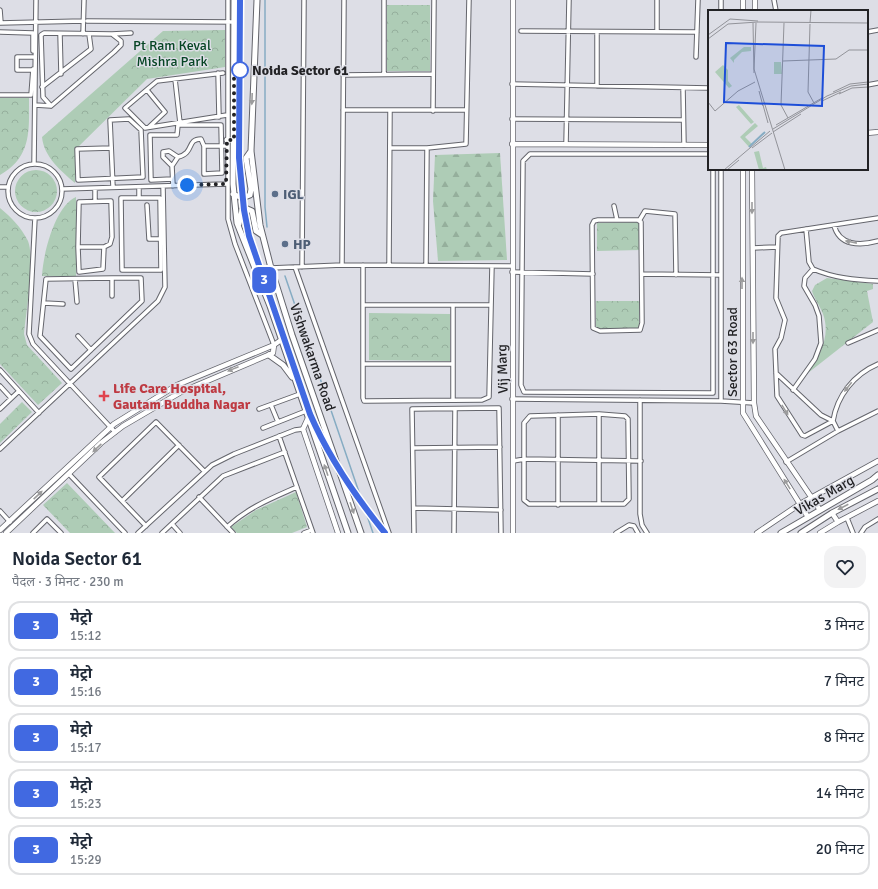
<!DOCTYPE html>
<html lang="hi">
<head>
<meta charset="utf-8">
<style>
  :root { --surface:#fff; --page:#f2f2f3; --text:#1f2937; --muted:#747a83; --line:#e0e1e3 }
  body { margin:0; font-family:Signika,"Noto Sans Devanagari",sans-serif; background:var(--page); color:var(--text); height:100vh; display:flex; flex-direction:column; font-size:15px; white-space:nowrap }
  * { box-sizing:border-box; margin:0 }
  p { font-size:13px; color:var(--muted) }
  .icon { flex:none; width:22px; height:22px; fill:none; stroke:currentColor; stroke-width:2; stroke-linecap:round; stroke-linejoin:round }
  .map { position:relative; height:533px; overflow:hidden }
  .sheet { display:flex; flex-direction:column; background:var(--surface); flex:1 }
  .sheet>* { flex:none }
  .badge { padding:0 8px; border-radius:6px; font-size:14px; line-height:26px }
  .you { position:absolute; width:20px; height:20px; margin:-10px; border:3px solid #fff; border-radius:50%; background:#1a73e8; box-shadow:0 0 0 6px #1a73e833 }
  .map>.badge { position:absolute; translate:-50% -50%; box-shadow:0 0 0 2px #fff }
  .round { display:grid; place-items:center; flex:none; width:42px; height:42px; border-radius:12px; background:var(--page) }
  .summary { display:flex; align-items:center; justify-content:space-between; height:68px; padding:0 12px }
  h1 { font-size:19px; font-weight:600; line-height:30px }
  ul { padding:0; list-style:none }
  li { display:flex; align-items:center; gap:12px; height:50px; margin:0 8px 6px; padding:0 4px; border:2px solid var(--line); border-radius:12px }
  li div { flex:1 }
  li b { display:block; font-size:15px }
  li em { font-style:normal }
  li .badge { min-width:44px; font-weight:700; text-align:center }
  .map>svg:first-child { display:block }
</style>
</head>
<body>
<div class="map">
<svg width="878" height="533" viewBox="0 0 878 533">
  <defs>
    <pattern id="forest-firs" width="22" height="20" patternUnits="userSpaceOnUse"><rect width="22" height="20" fill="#aeccb6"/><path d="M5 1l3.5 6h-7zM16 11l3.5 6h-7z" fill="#95af9c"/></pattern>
    <pattern id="park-crowns" width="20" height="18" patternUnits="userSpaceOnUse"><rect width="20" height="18" fill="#aeccb6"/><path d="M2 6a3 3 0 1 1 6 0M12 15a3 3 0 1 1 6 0" fill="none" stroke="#95af9c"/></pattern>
  </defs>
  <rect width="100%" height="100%" fill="#dddee6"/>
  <path fill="url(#forest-firs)" d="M500,153L507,260L438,261L433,201L435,155Z"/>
  <path fill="url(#park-crowns)" d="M387,5H430V71H387Z
    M225,30V67L147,79L75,150V183C61,171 44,157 42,137L163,31Z
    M0,98H29C29,130 32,157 0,175Z
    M15 191a21 21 0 1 1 42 0a21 21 0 1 1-42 0Z
    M76,197V276H42C43,254 55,206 76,197Z
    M0,208C11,217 21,227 28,241C35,258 26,313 24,334L27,345L62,383L38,405L0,364Z
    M640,222L641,250L597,251V223Z
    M827,278L873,284V289L867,291L873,322L808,373C820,354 831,336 823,314C820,306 814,298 812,291L815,285Z
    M596,301H639V329H596Z
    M369,313L450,314V361L369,360Z
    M22,402L32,412L0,443V424Z
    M67,483L115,533H70L43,505Z
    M296,492L307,527L292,533H237L231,527L256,510Z"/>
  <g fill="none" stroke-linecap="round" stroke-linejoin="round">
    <path stroke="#86acc3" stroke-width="1.5" d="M265,0V207L267,227
      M285,276L373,533"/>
    <defs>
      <path id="minor" d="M228,0V219L235,244L274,345
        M721,0V11
        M774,0L776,11
        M0,10L1,23
        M87,21L235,22
        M0,23L83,21
        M521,31L697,32
        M0,32L33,33V51
        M657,32V0
        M867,32L878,30
        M60,34L61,74
        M83,34L84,0
        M112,34L131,33
        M696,57L698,0
        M33,70H17V57H33
        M218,73L219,117
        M223,73L157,81L125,108L145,128L227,115
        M384,74V0
        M343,75L433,74
        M175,79L180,123
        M512,84L709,88
        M867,85L878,83
        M597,86V32
        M42,87L91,49L89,34
        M683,88L684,145
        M147,90L165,112L149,127
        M0,95H31L33,69
        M35,105L51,106L114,52L121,45V41L112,34L44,33L41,35L43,97L51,106
        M343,110H466
        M433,111L434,0
        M512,119L683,120
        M566,144L569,0
        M111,148L77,149L78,180L143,177L141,130L129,119L110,120C111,142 112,165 113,187
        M390,148H427L466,144L469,0
        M709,154H530L523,161L521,385L524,392L713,393V169
        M34,164L36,0
        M8 191a27 27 0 1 1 54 0a27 27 0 1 1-54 0Z
        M172,166L178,157C195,153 186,139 201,139L204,146H227
        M721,169V401
        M172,179L151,180L150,135H177L178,125H221L222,173L204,174V146
        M173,186L172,166L163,157V152L169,151L178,157
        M0,187H8
        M62,189L226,184
        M121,198H160L161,270H122Z
        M139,198V187
        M95,201V188
        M111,201L112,237L110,244L104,247H78L79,202Z
        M147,205L149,239H161
        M614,206L617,220
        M35,218L29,334L33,344L115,432
        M598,220H638L641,222L642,323L640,330L600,331L593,328L592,225L594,221Z
        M639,221L645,211L675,214L676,275
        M834,225C839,246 860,246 878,241
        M806,229L809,262L813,269C834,278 855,280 878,281
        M78,247L79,272L103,269L104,247
        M753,248L777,247
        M342,265L344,0
        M363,265V398L364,401H367L482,400L489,397L492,266
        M389,265L390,111
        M426,265L427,148
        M295,267L389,533
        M302,267L304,0
        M271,268L342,265L512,266
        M512,272L593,274
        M642,274L721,275
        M112,278H141L142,301L71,369L40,336L46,279Z
        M75,279L77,302
        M112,296V278
        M44,303L63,304
        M364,305H490
        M78,336L91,350
        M848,343L878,330
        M364,364H452
        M0,370L39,413
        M776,373L821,415L833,421L838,431
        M0,386L11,398
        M793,390L815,359L821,343L819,316L815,305L804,286L805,278L813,269
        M453,399V306
        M512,399L721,401L754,403
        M640,400V514L642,525L647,533
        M271,405L278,422
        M0,409L19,391
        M259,409L300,394
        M599,414L625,416L628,419L629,499L624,504H529L524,500V423L530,416Z
        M599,414V504
        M833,421L805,436L802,435L777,396L775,349L781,338L785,320L776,298L778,236L781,233L878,218
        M833,421C837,396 854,374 878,364
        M263,428L306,411
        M279,436L313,533
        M413,448L500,447
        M0,449L158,301L165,287L163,186
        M513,461L525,459L641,461
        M786,462L838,431L878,411
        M69,474L125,533
        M199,497L233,533
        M122,501L179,445
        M558,505V415
        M414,508L501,510
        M0,511L10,522
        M847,518L853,533
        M172,524L180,533
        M146,526L99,477L156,422L204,471
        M227,527C249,507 270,499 297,487
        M33,533L47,519L61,533
        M138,533L212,465L234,454L295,430L303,429
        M162,533L223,476L285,452
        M304,533L312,530
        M414,533L412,409L499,408L501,533
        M454,533L455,409
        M616,533L629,525L634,526L638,533
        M861,533L865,527L878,519"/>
      <path id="tertiary" d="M513,0V533
        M743,11V0
        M755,11V0
        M867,133L878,132
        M512,144L709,145
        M743,169V413L808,517
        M752,169L754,403L756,416L820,510
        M308,418L303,429L338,533
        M832,513L838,522L878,501
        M0,530L114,424L177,385L274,345L281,340
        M6,533L101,443L123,426L181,392L273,353L274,345
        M757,533L800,504L878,461
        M820,533L838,522"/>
      <path id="secondary" d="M234,0L233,184L237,223L270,306L348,533
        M257,0L251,151L260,225L271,268L292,335L361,533
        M227,140H234
        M233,194L242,198L250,195L251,189L246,158L251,151
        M239,224L242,210L245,208L252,211L256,231L262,235
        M269,355L283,365L292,377
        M781,533L872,480L878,475
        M801,533L832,513L878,489"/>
    </defs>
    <use href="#minor" stroke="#64656c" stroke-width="5.5"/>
    <use href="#tertiary" stroke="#64656c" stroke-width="6"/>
    <use href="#secondary" stroke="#64656c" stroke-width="7"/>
    <use href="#minor" stroke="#fff" stroke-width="3.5"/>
    <use href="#tertiary" stroke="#fff" stroke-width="4.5"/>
    <use href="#secondary" stroke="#fff" stroke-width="5"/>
    <defs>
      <path id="rail" d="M240,0L239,174L244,211L249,235L310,414C329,458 355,496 385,533"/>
    </defs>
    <use href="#rail" stroke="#5e5e63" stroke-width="3"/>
    <use href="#rail" stroke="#dddee6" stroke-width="1.5" stroke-dasharray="4.5" stroke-linecap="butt"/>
  </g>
  <defs><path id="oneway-solid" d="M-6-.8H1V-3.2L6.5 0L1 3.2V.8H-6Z"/></defs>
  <g fill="#9c9c9d">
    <use href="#oneway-solid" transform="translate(252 99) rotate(92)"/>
    <use href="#oneway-solid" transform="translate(752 208) rotate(90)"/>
    <use href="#oneway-solid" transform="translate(851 242) rotate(-169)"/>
    <use href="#oneway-solid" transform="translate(742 283) rotate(-90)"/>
    <use href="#oneway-solid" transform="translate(753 338) rotate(90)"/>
    <use href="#oneway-solid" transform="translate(233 369) rotate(158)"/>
    <use href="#oneway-solid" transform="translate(848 387) rotate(128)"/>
    <use href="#oneway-solid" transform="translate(785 410) rotate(58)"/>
    <use href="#oneway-solid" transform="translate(97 448) rotate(137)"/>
    <use href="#oneway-solid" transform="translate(326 470) rotate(-109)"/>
    <use href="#oneway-solid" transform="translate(787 484) rotate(-122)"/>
    <use href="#oneway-solid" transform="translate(38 495) rotate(-43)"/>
    <use href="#oneway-solid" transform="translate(843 507) rotate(153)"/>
    <use href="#oneway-solid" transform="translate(352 508) rotate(71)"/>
  </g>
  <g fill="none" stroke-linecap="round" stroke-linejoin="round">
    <defs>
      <path id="line" d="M240,0L239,158L244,210L249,236L310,414C329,458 355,496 385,533"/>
    </defs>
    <use href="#line" stroke="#fff" stroke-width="9"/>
    <use href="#line" stroke="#4169e1" stroke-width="6"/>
    <path stroke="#222225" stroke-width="4" stroke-dasharray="0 7.2" d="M187,185L226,184L227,140H234V74L240,70"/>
  </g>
  <circle fill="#fff" stroke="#4169e1" stroke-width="2" cx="240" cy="70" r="8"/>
  <g fill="#5c6f8a" stroke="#dddee6" stroke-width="1.5">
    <circle cx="275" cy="194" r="4"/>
    <circle cx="285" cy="244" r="4"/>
  </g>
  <path fill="#e0444e" stroke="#dddee6" stroke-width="1.5" d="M102 390h4v4h4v4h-4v4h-4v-4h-4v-4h4z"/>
  <g text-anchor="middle" stroke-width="3" stroke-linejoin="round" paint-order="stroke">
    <g font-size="14" fill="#064524" stroke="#dddee6">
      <text x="172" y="50">Pt Ram Keval<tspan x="172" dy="16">Mishra Park</tspan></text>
    </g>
    <g font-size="14" font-weight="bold" fill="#222225" stroke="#dddee6" text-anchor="start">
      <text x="252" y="75">Noida Sector 61</text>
    </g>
    <g font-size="14" font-weight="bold" fill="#4e5e75" stroke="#dddee6" text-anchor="start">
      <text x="283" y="199">IGL</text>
      <text x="293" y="249">HP</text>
    </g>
    <g font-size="14" fill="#222225" stroke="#dddee6">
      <text transform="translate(732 352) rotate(-90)" y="5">Sector 63 Road</text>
      <text transform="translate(313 357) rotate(71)" y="5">Vishwakarma Road</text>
      <text transform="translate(502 369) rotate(-92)" y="5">Vij Marg</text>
      <text transform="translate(824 495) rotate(-30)" y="5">Vikas Marg</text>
    </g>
    <g font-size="14" font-weight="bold" fill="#be3a42" stroke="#dddee6" text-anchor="start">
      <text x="113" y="393">Life Care Hospital,<tspan x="113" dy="16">Gautam Buddha Nagar</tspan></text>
    </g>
  </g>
  <g transform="translate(708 10)">
    <rect width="160" height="160" fill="#dddee6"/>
    <path d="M66,52H73L74,64H66Z" fill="#aeccb6"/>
    <path d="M36,37H43V41L34,42L26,50V53L22,48ZM15,55L20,60V71L24,76L21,78L7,62ZM31,95L46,112L43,114L28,97ZM47,113L50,116L37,127L44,134L41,137L32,127ZM51,141L55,158L58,157L59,160H51L46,142Z" fill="#aeccb6"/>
    <path fill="none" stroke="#86acc3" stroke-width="2" d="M41,137L57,122"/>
    <path fill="none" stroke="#929399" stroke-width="1" d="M50,12L160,13M45,13L46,63M48,13L46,59L77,160M76,13L73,95L80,108M102,13L103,0M102,14L100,82L106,93M0,25L22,9L50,11M0,29L20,14L50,12M75,51L128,49L141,40H160M51,81L55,96M125,82L142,74L160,72M131,84L144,78L160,77M114,91L133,82M0,92L7,101L30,81L47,72M55,95L60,113M68,115L114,88M65,119L119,86L143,76L160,74M65,122L93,104M44,138L64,123M16,160L62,121M19,160L31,150"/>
    <path fill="#1d4ed8" fill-opacity="0.15" stroke="#1d4ed8" stroke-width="2" d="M18,33L116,36L114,96L16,92Z"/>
    <rect width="160" height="160" fill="none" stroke="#222225" stroke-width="2"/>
  </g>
</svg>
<div class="you" style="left:187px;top:185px"></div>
<b class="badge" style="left:264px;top:280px;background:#4169e1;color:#fff">3</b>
</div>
<section class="sheet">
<div class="summary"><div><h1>Noida Sector 61</h1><p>पैदल · 3 मिनट · 230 m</p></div><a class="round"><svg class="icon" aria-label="heart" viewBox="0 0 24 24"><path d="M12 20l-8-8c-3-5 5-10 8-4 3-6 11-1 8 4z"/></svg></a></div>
<ul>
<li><span class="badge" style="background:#4169e1;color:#fff">3</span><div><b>मेट्रो</b><p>15:12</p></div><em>3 मिनट</em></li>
<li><span class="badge" style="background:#4169e1;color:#fff">3</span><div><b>मेट्रो</b><p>15:16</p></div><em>7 मिनट</em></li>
<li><span class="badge" style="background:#4169e1;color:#fff">3</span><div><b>मेट्रो</b><p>15:17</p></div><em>8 मिनट</em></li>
<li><span class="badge" style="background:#4169e1;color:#fff">3</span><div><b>मेट्रो</b><p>15:23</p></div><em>14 मिनट</em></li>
<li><span class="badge" style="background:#4169e1;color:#fff">3</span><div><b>मेट्रो</b><p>15:29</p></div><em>20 मिनट</em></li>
</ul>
</section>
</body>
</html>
